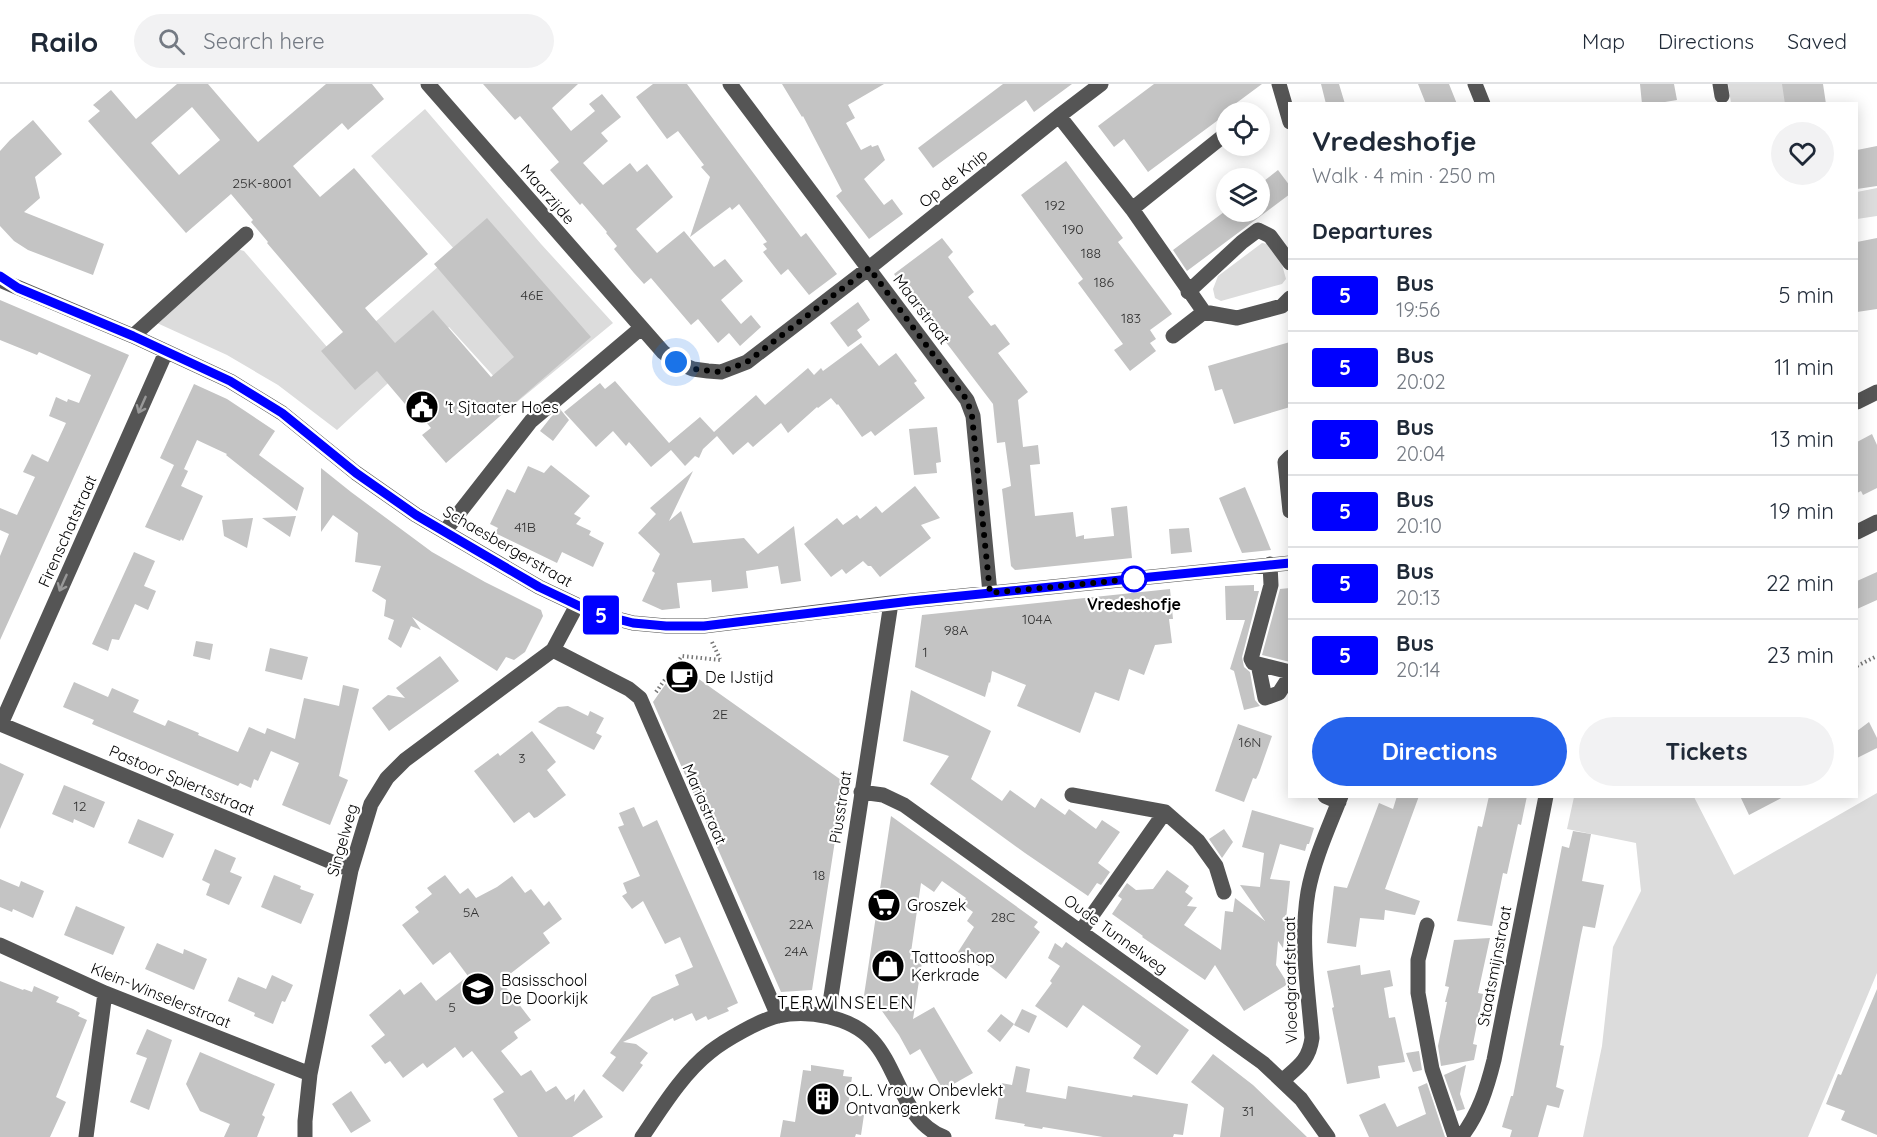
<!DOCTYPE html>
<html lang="en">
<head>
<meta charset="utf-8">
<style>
  :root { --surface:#fff; --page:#f2f2f3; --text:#1f2937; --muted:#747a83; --line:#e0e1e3; --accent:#2563eb }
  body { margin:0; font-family:Quicksand,sans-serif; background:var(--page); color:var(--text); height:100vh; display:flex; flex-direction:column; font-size:22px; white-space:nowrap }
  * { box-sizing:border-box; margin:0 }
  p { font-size:20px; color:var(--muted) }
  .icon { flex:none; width:33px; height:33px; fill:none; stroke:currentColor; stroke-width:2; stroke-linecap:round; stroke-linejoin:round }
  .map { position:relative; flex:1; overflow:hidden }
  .panel { position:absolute; left:1288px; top:18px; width:570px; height:696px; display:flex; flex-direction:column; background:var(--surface); border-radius:0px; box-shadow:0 3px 15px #0003 }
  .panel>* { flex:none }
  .badge { padding:0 12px; border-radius:4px; font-size:21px; line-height:39px }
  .controls { position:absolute; left:1216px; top:18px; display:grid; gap:12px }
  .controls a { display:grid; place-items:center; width:54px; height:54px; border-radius:50%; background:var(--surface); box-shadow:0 3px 15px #0003; font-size:30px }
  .you { position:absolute; width:30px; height:30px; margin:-15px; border:4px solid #fff; border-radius:50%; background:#1a73e8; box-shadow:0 0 0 9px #1a73e833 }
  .map>.badge { position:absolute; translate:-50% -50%; box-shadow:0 0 0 3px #fff }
  h2 { padding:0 24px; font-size:22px; line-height:54px }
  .round { display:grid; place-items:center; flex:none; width:63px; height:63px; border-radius:32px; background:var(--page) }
  .headline { display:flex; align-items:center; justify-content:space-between; height:102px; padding:0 24px }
  h1 { font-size:28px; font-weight:700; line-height:45px }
  .cta { display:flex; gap:12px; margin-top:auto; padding:12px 24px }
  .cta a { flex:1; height:69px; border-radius:36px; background:var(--accent); color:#fff; font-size:24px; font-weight:700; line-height:69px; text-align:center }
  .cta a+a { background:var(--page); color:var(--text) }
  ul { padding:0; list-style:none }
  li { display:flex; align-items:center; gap:18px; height:72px; padding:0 24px; border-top:2px solid var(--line) }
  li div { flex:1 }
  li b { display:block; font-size:22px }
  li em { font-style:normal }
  li .badge { min-width:66px; font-weight:700; text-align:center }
  header { display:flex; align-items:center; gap:36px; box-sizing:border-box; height:84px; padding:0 30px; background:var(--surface); border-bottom:2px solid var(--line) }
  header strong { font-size:28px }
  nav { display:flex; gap:33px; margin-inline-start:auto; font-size:21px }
  .search { width:420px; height:54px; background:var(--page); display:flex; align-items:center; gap:15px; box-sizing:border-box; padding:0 21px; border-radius:33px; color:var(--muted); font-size:22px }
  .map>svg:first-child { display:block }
</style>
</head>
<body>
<header>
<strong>Railo</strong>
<div class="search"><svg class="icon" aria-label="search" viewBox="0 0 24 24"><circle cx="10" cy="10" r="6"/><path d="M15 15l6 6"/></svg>Search here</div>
<nav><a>Map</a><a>Directions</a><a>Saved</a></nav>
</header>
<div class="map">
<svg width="1877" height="1053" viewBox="0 0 1877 1053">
  <rect width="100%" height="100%" fill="#fff"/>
  <path fill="#dcdcdc" d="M1728,0H1815V19H1731Z
    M425,25L541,160L613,239L517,318L449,243L337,346L278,301L227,271L157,239L237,165L244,167L334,271L348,262L456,167L371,72Z
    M1877,104V132L1857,135V108Z
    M1262,159L1268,160L1280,173L1286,195L1282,200L1221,217L1215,214L1213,205L1218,192Z
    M1877,709V889L1808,1053H1583L1602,962L1613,863L1641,807L1636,759L1567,745L1574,713H1694L1734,791Z"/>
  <path fill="#c4c4c4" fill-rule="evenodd" d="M177,0H208L258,58L326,0H372L384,15L348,46L342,39L293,82L320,113L354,84L428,170L365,224L395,259L433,226L491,293L514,273L434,180L487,134L591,253L446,379L422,351L431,344L408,317L405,320L377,287L355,306L321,267L343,248L267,159L268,158L251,138L253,136L231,110L186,149L88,37L100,27L93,21L111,6L136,35ZM192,23L220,56L179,91L151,59Z
    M483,0H578L552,24L571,47L595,27L589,20L602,10L621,33L601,49L608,57L583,79L603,101L630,79L637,88L647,80L673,113L636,145L657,169L684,147L714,183L725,175L743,197L721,216L741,240L751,231L761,243L740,262L729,249L718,259L698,235L691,241L651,194L644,200L634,189L614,165L617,162L606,149L607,148L582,119L580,121L550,86L559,78L520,32L515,36Z
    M653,0H687L801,153L806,149L837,190L809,211L788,185L781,191L763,168L767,165L763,160L767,158L739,120L732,126L730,123L690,153L710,93L701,83L704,81L678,47L667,55L636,13Z
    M782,0H884L848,21L855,34L846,39L861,66L871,61L872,63L878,61L885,76L864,95L884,121L892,115L903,130L869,155L836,112L842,107L803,32L802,33Z
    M1003,0H1072L1034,28L1026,16L933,84L918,64Z
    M1154,0H1262L1235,20L1237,22L1229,28L1148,88L1124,55L1114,63L1098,42Z
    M1321,0H1339L1345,20H1326Z
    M1418,0H1449L1457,20H1426Z
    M1640,0H1674L1677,16L1659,19V18L1642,20Z
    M1782,0H1823L1826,20H1785Z
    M33,36L62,70L35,93L40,114L24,128L104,160L93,191L28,166L14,157L0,142V67L10,56Z
    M1877,62V102L1857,105V66Z
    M1066,77L1123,154L1118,158L1172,230L1150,246L1156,255L1150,259L1156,267L1130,287L1114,266L1123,260L1078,199L1083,195L1021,111Z
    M1278,86L1290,102V110L1187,187L1173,166L1224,128H1260V100Z
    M942,154L953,168L948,173L974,208L968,213L991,242L995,240L1010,260L998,269L1028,308L1018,316L1023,363L1038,361L1040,380L1030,381L1035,432L1073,428L1076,453L1084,451V455L1114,452L1111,424L1127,422L1132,474L1015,486L1011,482L1002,405L1011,402L1005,358L997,359L993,320L894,190Z
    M1877,154V225L1857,228V158Z
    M0,216L129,271L0,556V472L9,450L0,446V424L17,431L35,393L23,388L32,370L48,378L66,339L49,332L56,313L67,318L68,315L79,319L91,291L39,268L37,271L0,256Z
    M858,218L870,236L857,246L862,253L848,263L830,239Z
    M1290,258V323L1234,340L1222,305L1215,307L1208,282Z
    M861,259L879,282L896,269L917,297L914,299L925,314L875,352L871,347L862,353L838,320L837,321L831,314L818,324L817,323L788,349L781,339L753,363L748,358L733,371L717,352L703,365L699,374L695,372L685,382L671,366L651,383L629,358L626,362L613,347L596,363L564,328L600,299L605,305L615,297L669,359L700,333L714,348L756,311L765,321L808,284L814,291L821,284L823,287Z
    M194,300L227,315L275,347L259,371L304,404L297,427L226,371L227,370L197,356L184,385L188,387L181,402L203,412L183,457L181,455L180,457L145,443L174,381L160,374Z
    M560,325L569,336L553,357L540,347L551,333Z
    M937,343L941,378L936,379L937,389L914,391L909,345Z
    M1872,350L1877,361V404L1863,411L1861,407L1857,409V358Z
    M551,381L590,412L574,430L581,434L576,440L591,447L589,451L604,459L593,483L562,468L557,479L495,449L498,444L490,440L507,405L515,409L528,382L544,389Z
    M321,384L351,408L432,468L485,498L541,526L543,532L525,568L514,576L506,573L497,587L412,533L421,546L411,542L401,564L388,555L394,536L384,532L386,516L372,507L381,482L355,478L358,449L333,431L321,448Z
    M693,387L669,437L681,427L693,459L744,454L758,470L794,442L801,497L781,500L778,482L746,487L748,504L712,508L711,496L677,499L680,524L662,526L642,517L655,489L652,487L660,470L638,449L656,430L650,424Z
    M915,402L940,434L921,441L931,454L880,493L871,482H868L863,477L846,490L842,485L831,493L804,460L837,434L843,441L857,431L860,435L876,422L882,429Z
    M1245,403L1258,434L1271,466L1242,469L1235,453L1219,414Z
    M296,432L290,453L262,434Z
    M253,434L247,464L224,452L222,436Z
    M1189,444L1192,468L1171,470L1169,445Z
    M134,468L155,477L144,502L156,507L148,526L135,520L119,556L112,555L108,567L92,560Z
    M1877,488V516L1857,525V497Z
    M1254,501V507H1259L1242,573L1244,583L1250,588L1255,616L1260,622L1244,626L1234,587L1230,585L1245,536H1226L1225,502Z
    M1290,504V578L1262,571L1280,505Z
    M1170,505L1173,535H1169L1172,559L1155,561L1144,591L1129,585L1119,617L1095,608L1080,649L1017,622L1026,601L992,587L990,599L989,598L985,613L915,583L922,531Z
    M196,557L213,560L210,576L193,572Z
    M270,564L308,573L302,596L265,587Z
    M440,572L459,597L389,647L372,624L388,611L405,614L396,604Z
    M679,581L844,698L812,906L781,908L653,618Z
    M74,598L108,613L112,604L139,616L133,628L165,642L168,636L199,649L198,651L238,668L249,643L265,650L267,644L295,655L304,614L339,622L343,601L359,605L339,692L348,696L330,741L282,721L299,679L271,667L258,697L254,695L251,704L240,699L238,702L92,640L94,636L63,623Z
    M911,606L991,647L971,695L1002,717L1010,706L1035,724L1041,714L1065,731L1069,725L1096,745L1102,736L1120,748L1098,779L1110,788L1101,801L1097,799L1088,812L1025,769L930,700L949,672L903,657Z
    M568,622L588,632L590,627L604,634L596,649L602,652L594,666L538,638L558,623Z
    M1869,638L1877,654V664L1857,674V647Z
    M1238,640L1272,652L1259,689L1256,695L1253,694L1244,718L1215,707Z
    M532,647L556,678L547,686L566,711L537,733L534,734L529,728L514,739L474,687L498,669L500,672Z
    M0,679L24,690L0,745Z
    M64,701L105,718L94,744L74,735L73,739L52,730Z
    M1397,712H1419L1385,805L1420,817L1415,831L1385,826L1384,836L1360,834L1356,863L1327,859L1334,802L1347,804L1379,719L1393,725Z
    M1489,712H1527L1521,741L1518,740L1507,790L1503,789L1492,842L1457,837L1478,742L1482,743Z
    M1740,712H1785L1749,731Z
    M634,723L643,743L657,736L738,919L727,924L729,927L708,936L706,932L696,937L692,929L674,937L673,934L623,958L636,960L648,969L640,979L643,981L623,1008L602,992L616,973L610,969L652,913L679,901L675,891L693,883L680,853L665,860L643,817L632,825L622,812L627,809L623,799L640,792L618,743L624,741L619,729Z
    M1252,726L1314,744L1309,760H1307L1305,767L1280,760L1270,795L1290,797L1283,864L1278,857L1276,881L1288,900L1244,927L1215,881L1205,896L1142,853L1143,852L1112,830L1122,815L1118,812L1127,799L1136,806L1153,805L1167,786L1189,802L1185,808L1193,814L1187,822L1197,823L1184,841L1221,866L1225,827L1233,828L1235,814L1265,837L1240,801L1260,803L1264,769L1242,763Z
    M891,732L1038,838L1034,843L1040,848L1006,895L983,877L979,882L958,868L974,843L967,837L973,828L962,820L966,814L942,797L934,808L921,799L910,875L922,878L913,935L934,923L973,989L943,1006L920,965L910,971L899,951L877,920L863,918Z
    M138,735L174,750L163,774L128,759Z
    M1224,745L1233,758L1222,774L1209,755Z
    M1573,747L1591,750L1582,797L1604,801L1595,844L1583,842L1581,851L1560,961L1564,962L1556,1003L1564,1006L1559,1024L1547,1021L1538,1053H1510L1512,1046L1502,1043L1511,1012H1513L1562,762L1569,764Z
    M215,765L236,774L230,788L242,793L229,821L206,811L210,800L202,796Z
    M274,791L301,802L300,805L314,810L301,840L261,823Z
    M445,791L460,810L468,804L476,814L497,803L512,792L525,809L531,805L544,822L549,817L562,835L543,849L550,859L501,897L531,936L514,948L518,954L501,967L521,992L531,986L546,1008L556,1002L566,1016L575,1010L574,1018L584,1005L603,1033L572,1053H518L493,1015L504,1008L472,967L463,974L455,963L427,984L423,979L403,994L390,977L385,980L371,962L385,951L369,931L400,905L404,911L421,898L436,917L468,892L450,868L433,881L402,841L419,828L415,823L432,810L427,804Z
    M0,795L19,803L21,797L44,807L33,834L13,825L12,828L0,823Z
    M76,822L125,843L113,871L64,851Z
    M1490,854L1478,909L1483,910L1473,960L1477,961L1474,976L1441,982L1438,962L1447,918H1445L1449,903L1445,902L1454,856Z
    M1066,858L1189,946L1157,991L1133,974L1141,962L1083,921L1067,944L1035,922L1052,899L1050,897L1060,882L1048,874L1055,859L1062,864Z
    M157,859L183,870L184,865L207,875L194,906L145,885Z
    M1360,881L1361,891L1390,886L1393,902L1384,904L1389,934L1395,933L1405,978L1378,982L1380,994L1347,1000L1332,924L1334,923L1327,887Z
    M272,891L293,901L285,918L282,917L273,940L254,932L255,929L228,917L238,893L266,905Z
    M0,897L23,906L24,905L32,908L34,902L59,913L56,918L73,925L80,929L78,932L87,936L56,1013L66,1018L50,1053H0Z
    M1877,905V1051L1841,1036L1845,1027L1826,1020L1838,990L1841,991Z
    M1022,925L1037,932L1029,949L1014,941Z
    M1001,930L1014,940L1000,958L987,947Z
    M147,945L172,956L149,1026L130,1018L147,974L136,970Z
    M1419,967L1422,986L1413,988L1406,969Z
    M200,968L275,1000L262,1031L265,1033L257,1053H224L230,1040L200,1027L186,1000Z
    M1213,970L1253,1001L1307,1053H1220L1224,1024L1191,998Z
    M811,981L844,986L843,992L852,993L847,1029L864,1031L861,1051L856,1050L855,1053H780L783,1036L795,1038L803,986L811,987Z
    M1466,981L1460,1010L1465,1025L1457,1027L1444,991Z
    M1016,982L1030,985L1026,1008L1066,1015L1068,1002L1132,1013L1133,1011L1188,1020L1183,1051L1174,1050L1173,1053H1103L1043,1043L1042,1045L1024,1042L1025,1040L995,1035L1001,999L1012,1001Z
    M1427,999L1445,1053H1369L1359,1031L1385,1019L1397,1043L1426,1030L1418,1003Z
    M351,1007L371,1037L351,1049L332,1020Z"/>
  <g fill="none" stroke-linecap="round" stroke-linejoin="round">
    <path stroke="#777" stroke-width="4" stroke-dasharray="1.5 3" stroke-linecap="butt" d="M712,558L720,575
      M1857,582L1877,572
      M656,608L682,572L720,576"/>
    <path stroke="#555" stroke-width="15" d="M428,0L663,268L676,278L693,285L708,287L721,288L747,278L869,184L1059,32L1101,0
      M730,0L967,316L973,332L990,509
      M1279,0L1290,38
      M1475,0L1483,20
      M1720,0L1722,12
      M1059,32L1132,125L1204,228L1237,234L1282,222L1290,214
      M1132,125L1227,49
      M0,196L133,252L230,297L282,329L356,389L416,431L539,503L594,529L633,539L666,542H704L891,519L1290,479
      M1188,208L1242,158L1258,146L1270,152L1290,179
      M133,252L246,150
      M1173,252L1204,228
      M1857,318L1877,308
      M1290,373L1285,378L1290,427
      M445,447L531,337L641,244
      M1857,448L1877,438
      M1270,480L1271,501L1251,575L1253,579L1258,580L1290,588
      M553,566L629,605L640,614L778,932
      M1258,580L1265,614L1279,609L1290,592
      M0,640L351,786
      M1,640L166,268
      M861,708L883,711L904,721L1263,979L1301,1015L1328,1053
      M1072,711L1165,728L1198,757L1216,782L1224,808
      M1325,712L1339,718
      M1427,841L1418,876V909L1432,985L1455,1053
      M1081,847L1165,728
      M0,861L105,909L310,990
      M828,932L891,519
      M1283,996C1299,982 1309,976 1312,954C1308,906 1300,856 1308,808C1314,775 1329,743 1341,712
      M86,1053L105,909
      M305,1053V1037L310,990L351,786L371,720L387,694L405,676L553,566L577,521
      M642,1053C661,1025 683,989 710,968C725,956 760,936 778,932C808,925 851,933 872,956C899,985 903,1038 944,1053
      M1461,1053C1479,1030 1487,1004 1494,976L1546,712"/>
  </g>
  <defs><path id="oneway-shaft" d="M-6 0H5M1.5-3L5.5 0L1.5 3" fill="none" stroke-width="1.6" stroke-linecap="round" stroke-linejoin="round" transform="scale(1.5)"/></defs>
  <g stroke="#999">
    <use href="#oneway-shaft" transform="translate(142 321) rotate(114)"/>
    <use href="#oneway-shaft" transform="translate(63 499) rotate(114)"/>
  </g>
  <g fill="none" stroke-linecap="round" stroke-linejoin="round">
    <defs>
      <path id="line" d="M0,192L18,204L133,252L230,297L282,329L356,389L416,431L539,503L594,529L633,539L666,542H704L911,517L1290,479"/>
    </defs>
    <use href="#line" stroke="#fff" stroke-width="14"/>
    <use href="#line" stroke="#00f" stroke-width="9"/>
    <path stroke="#000" stroke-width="6" stroke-dasharray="0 10.8" d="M676,278L693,285L721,288L747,278L869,184L967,316L972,332L990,509L1134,495"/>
  </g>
  <defs>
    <symbol id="civic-disc" viewBox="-11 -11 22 22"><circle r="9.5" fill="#000" stroke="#fff"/><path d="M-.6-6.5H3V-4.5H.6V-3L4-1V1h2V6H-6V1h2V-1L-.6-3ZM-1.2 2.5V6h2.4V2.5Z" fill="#fff"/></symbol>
    <symbol id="cafe-disc" viewBox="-11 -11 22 22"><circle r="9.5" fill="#000" stroke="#fff"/><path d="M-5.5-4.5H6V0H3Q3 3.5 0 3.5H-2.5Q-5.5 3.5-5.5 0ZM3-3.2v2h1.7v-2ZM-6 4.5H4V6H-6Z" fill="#fff"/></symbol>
    <symbol id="supermarket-disc" viewBox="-11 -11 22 22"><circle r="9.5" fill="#000" stroke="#fff"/><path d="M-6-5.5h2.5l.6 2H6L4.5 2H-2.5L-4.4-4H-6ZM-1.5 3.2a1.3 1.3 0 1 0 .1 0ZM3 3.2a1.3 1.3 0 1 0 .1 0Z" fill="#fff"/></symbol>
    <symbol id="shop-disc" viewBox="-11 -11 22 22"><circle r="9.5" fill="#000" stroke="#fff"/><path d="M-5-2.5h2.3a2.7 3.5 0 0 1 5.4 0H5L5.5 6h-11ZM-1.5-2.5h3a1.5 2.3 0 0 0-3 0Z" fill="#fff"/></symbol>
    <symbol id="school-disc" viewBox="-11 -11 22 22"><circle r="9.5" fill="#000" stroke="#fff"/><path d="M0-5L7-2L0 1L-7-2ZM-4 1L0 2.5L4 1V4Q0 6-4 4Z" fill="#fff"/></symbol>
    <symbol id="building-disc" viewBox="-11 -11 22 22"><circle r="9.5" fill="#000" stroke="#fff"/><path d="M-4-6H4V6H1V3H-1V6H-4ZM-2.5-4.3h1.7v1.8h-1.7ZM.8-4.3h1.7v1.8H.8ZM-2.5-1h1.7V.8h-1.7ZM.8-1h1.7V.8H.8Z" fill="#fff"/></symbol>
  </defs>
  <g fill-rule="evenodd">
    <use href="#civic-disc" x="403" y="304" width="38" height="38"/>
    <use href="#cafe-disc" x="663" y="574" width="38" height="38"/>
    <use href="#supermarket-disc" x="865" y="802" width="38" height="38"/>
    <use href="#shop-disc" x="869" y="863" width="38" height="38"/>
    <use href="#school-disc" x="459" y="886" width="38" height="38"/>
    <use href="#building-disc" x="804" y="996" width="38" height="38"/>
  </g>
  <circle fill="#fff" stroke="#00f" stroke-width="3" cx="1134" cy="495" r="12"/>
  <g text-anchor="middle" stroke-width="4.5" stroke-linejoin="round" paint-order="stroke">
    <g font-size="14" fill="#313131">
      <text x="262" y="104">25K-8001</text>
      <text x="1055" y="126">192</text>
      <text x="1073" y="150">190</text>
      <text x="1091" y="174">188</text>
      <text x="1104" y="203">186</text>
      <text x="532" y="216">46E</text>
      <text x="1131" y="239">183</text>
      <text x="525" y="448">41B</text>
      <text x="1037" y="540">104A</text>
      <text x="956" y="551">98A</text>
      <text x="925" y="573">1</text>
      <text x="720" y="635">2E</text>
      <text x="1250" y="663">16N</text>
      <text x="522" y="679">3</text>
      <text x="80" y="727">12</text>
      <text x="819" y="796">18</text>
      <text x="471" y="833">5A</text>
      <text x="1003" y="838">28C</text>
      <text x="801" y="845">22A</text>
      <text x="796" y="872">24A</text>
      <text x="452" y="928">5</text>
      <text x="1248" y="1032">31</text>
    </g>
    <g font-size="16" fill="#000" stroke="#fff">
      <text transform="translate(953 94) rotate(-39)" y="6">Op de Knip</text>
      <text transform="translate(548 110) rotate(49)" y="6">Maarzijde</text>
      <text transform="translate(922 225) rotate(53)" y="6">Maarstraat</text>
      <text transform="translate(67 447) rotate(-66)" y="6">Firenschatstraat</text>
      <text transform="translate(508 462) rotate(30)" y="6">Schaesbergerstraat</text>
      <text transform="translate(182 696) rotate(23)" y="6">Pastoor Spiertsstraat</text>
      <text transform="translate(705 720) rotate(66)" y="6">Mariastraat</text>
      <text transform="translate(840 723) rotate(-81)" y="6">Piusstraat</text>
      <text transform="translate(342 756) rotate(-74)" y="6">Singelweg</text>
      <text transform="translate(1116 850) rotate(36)" y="6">Oude Tunnelweg</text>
      <text transform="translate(1494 882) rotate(-79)" y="6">Staatsmijnstraat</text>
      <text transform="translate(1290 896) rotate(-91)" y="6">Vloedgraafstraat</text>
      <text transform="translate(161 911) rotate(22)" y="6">Klein-Winselerstraat</text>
    </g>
    <g font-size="16" fill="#000" stroke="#fff" text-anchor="start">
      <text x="445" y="329">'t Sjtaater Hoes</text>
      <text x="705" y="599">De IJstijd</text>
      <text x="907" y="827">Groszek</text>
      <text x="911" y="879">Tattooshop<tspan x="911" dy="18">Kerkrade</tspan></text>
      <text x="501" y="902">Basisschool<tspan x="501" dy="18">De Doorkijk</tspan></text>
      <text x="846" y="1012">O.L. Vrouw Onbevlekt<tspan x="846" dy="18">Ontvangenkerk</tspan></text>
    </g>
    <g font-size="16" font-weight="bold" fill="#000" stroke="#fff">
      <text x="1134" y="526">Vredeshofje</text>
    </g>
    <g font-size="18" letter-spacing="1.5" fill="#000" stroke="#fff">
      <text x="846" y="925">TERWINSELEN</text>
    </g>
  </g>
</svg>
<div class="controls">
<a><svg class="icon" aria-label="locate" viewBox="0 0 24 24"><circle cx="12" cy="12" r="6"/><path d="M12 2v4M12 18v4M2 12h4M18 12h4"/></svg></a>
<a><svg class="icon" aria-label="layers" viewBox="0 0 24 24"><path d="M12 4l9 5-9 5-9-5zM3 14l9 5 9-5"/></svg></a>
</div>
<div class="you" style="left:676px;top:278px"></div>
<b class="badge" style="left:601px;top:531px;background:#00f;color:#fff">5</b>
<section class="panel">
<div class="headline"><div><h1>Vredeshofje</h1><p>Walk · 4 min · 250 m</p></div><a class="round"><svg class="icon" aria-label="heart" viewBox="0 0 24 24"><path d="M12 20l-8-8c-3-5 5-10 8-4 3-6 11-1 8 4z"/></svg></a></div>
<h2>Departures</h2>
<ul>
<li><span class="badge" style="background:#00f;color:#fff">5</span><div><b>Bus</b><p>19:56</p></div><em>5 min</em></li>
<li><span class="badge" style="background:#00f;color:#fff">5</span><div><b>Bus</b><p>20:02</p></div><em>11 min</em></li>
<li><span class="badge" style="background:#00f;color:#fff">5</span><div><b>Bus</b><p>20:04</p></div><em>13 min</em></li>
<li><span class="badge" style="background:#00f;color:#fff">5</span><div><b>Bus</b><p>20:10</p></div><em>19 min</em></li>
<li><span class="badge" style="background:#00f;color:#fff">5</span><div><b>Bus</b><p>20:13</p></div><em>22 min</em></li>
<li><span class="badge" style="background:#00f;color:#fff">5</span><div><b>Bus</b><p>20:14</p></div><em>23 min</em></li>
</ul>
<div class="cta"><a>Directions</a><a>Tickets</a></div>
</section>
</div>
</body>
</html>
